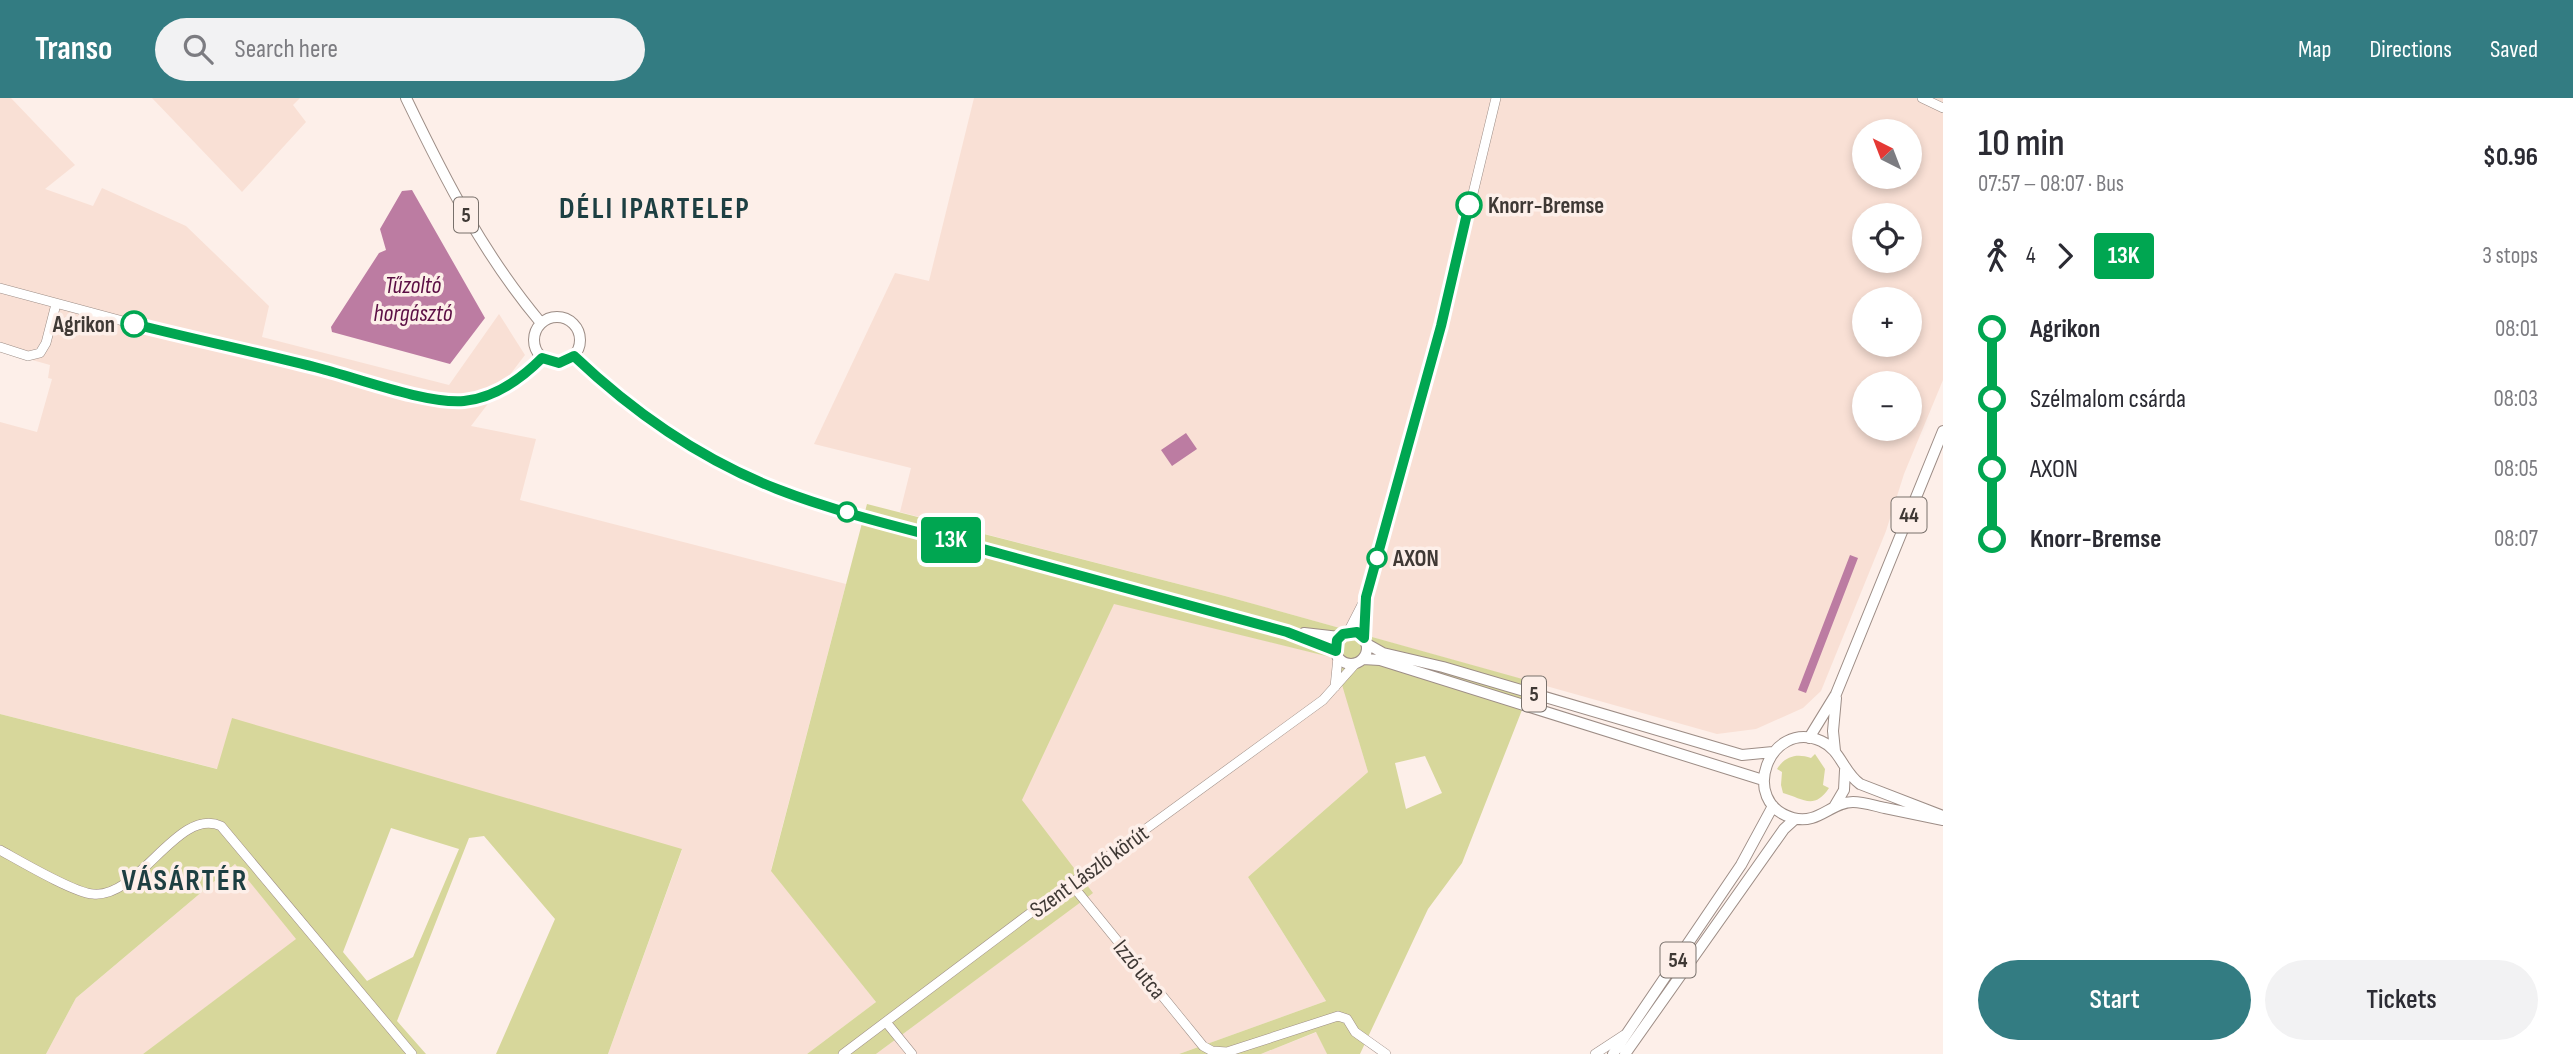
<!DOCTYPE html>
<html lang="en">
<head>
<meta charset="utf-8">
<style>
  :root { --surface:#fff; --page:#f2f2f3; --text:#2b2b33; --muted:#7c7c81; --accent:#337c82 }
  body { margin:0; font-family:"Sofia Sans Condensed",sans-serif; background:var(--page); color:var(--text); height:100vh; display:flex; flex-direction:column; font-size:26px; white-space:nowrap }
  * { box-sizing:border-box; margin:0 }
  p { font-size:23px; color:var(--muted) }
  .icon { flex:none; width:38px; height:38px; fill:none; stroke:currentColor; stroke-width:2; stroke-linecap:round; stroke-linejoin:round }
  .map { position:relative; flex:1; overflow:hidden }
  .details { display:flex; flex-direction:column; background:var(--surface); width:630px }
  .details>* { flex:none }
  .badge { padding:0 14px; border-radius:5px; font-size:24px; line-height:46px }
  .needle { width:46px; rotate:318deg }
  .tools { position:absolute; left:1852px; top:21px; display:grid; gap:14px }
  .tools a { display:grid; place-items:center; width:70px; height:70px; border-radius:50%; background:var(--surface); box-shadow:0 4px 10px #0003; font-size:35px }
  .map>.badge { position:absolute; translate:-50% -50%; box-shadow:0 0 0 4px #fff }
  .legs { display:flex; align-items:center; gap:10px; height:77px; padding:0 35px; font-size:23px }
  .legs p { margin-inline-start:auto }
  .overview { display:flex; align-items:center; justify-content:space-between; height:119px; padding:0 35px }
  h1 { font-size:38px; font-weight:600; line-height:52px }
  .button { display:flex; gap:14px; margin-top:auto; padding:14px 35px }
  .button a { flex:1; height:80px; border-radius:42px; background:var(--accent); color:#fff; font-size:28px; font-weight:600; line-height:80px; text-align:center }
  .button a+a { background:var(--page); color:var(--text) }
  ul { padding:0 35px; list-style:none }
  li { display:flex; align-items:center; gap:24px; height:70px; font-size:26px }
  li i { display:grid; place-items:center; width:10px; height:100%; margin:0 9px; background:currentColor }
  li i::after { content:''; width:18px; height:18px; margin:-9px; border:5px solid; border-radius:50%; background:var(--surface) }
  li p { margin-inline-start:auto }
  li:first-child i { background:linear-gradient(#0000 50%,currentColor 0) }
  li:last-child i { background:linear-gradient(currentColor 50%,#0000 0) }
  header { display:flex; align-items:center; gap:42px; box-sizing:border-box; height:98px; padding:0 35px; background:var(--accent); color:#fff }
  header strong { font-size:33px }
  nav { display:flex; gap:38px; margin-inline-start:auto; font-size:24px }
  .search { width:490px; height:63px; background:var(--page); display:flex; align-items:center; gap:18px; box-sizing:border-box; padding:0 24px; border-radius:38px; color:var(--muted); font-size:26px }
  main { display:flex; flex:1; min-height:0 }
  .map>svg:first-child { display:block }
</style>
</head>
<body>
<header>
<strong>Transo</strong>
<div class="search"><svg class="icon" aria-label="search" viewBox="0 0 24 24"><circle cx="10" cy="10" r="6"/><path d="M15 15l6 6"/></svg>Search here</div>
<nav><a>Map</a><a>Directions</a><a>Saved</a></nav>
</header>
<main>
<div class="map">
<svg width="1943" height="956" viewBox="0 0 1943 956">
  <rect width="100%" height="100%" fill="#fdefe9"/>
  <path fill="#f9e0d5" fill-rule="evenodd" d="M0,0H11L75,67L45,91L93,108L102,90L186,128L269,208L262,239L449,287L499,216L525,257L471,328L536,341L520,402L846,486L771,772L876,904L807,956H608L682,752L232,621L218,671L0,616V324L37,334L52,281L48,280L50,267L0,253Z
    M152,0H300L293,7L306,24L242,94Z
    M974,0H1943V282L1904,376L1886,433L1821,593L1803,610L1756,631L1717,636L1225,498L900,414L911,370L814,346L895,175L929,183ZM1864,33H1909V79H1864ZM1864,117H1909V163H1864ZM1864,201H1909V247H1864ZM1864,285H1909V331H1864Z
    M1114,505L1335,560L1368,674L1248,779L1326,903L1179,956H876L1092,795L1021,702Z
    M235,766L297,841L143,956H46L76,900Z
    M1317,934L1327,956H1261Z"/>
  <path fill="#d7d79b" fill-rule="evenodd" d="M867,406L1225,498L1533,584L1462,765L1428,811L1360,956H1327L1316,934L1261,956H1179L1326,903L1248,779L1368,674L1334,560L1114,506L1022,702L1093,795L876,956H807L876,904L771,773ZM1425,658L1442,695L1406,711L1395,665Z
    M0,616L217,671L232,620L682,751L608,956H496L555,821L484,738L469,740L397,923L426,956H143L296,841L235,766L76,900L46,956H0ZM391,730L459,751L413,859L367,883L343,854Z
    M1815,656L1825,671L1823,687L1829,690C1814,713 1802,700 1783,695L1781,687L1782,674L1777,671C1785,658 1797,655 1811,660Z"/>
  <path fill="#bc7ca2" d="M412,92L485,220L450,266L332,234L331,229L379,155L386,152L380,131L402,93Z
    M1186,335L1197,351L1172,368L1161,352Z
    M1850,457L1858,460L1806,595L1798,592Z"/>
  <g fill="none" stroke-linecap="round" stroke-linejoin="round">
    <defs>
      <path id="minor" d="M1922,0L1943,10
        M0,190L190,241L305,267L428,300L465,303L485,298L517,282L542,260
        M0,249L28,258L40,255L46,245L56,206
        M1348,534L1366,499L1389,419L1441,228L1496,0
        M1364,540L1366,504
        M1335,589L1338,559
        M0,752C20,763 74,795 93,796C139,801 178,708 221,728L412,956
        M1072,787L1203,948L1212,953L1227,954L1338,918L1347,921L1355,934L1386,956
        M886,924L912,956
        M843,956L1025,819L1323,602L1356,565
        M1595,956L1624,937"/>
      <path id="major" d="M406,0C445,81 483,156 541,225
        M534 242a23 23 0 1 1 46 0a23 23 0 1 1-46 0Z
        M574,258C634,314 700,361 777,391C849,419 926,436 1001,456C1096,481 1192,508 1287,534L1336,553
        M1335 550a16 16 0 1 1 32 0a16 16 0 1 1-32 0Z
        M1304,535L1339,539
        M1367,546L1383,555L1443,569L1742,657L1773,654
        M1363,561L1380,562L1763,682
        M1809,640L1836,596L1943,333
        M1835,653L1833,633L1836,600
        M1834,709L1844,692L1845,672
        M1943,718L1860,686C1843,674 1841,652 1821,643C1769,620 1738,705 1793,720C1818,727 1831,704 1853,704C1864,704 1875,708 1885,710C1904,714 1924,718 1943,722
        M1613,956L1741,767L1773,708
        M1625,956L1784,731L1795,721"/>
    </defs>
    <use href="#minor" stroke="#9d8d86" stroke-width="10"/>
    <use href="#major" stroke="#9d8d86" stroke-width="12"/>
    <use href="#minor" stroke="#fff" stroke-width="9"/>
    <use href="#major" stroke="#fff" stroke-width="10"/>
  </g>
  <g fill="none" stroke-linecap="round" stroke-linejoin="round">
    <defs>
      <path id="line-1" d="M134,226C197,242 260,255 322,271C360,281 427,306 464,303C495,300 521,281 542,260L559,265L574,258C633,314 700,361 777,391C849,419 926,435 1001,456C1096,482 1192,508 1287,534L1336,553L1337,542L1343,536L1357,534L1364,540L1366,499L1441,228L1469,107"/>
    </defs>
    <use href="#line-1" stroke="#fff" stroke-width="16"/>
    <use href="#line-1" stroke="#00a651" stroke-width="10"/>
  </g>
  <g fill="#fff" stroke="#00a651" stroke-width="3.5">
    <circle cx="1469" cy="107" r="12"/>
    <circle cx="134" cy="226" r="12"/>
    <circle cx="847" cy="414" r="9"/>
    <circle cx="1377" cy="460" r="9"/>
  </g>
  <g text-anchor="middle" stroke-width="7" stroke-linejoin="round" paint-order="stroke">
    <g fill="#fdefe9" stroke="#78706b" stroke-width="2">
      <rect x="454" y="99.5" width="24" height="35" rx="5"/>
      <rect x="1891.5" y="399.5" width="35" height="35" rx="5"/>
      <rect x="1522" y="578.5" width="24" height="35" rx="5"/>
      <rect x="1660.5" y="844.5" width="35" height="35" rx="5"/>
    </g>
    <g font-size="21" font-weight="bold" fill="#3f3935">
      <text x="466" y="124">5</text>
      <text x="1909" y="424">44</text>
      <text x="1534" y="603">5</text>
      <text x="1678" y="869">54</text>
    </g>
    <g font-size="23" font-weight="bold" fill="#3f3935" stroke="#fdefe9" text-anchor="start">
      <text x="1488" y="115">Knorr-Bremse</text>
      <text x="115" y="234" text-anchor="end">Agrikon</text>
      <text x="1393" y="468">AXON</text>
    </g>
    <g font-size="23" fill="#3f3935" stroke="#fdefe9">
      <text transform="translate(1089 773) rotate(-36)" y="8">Szent László körút</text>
      <text transform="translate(1140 871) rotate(51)" y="8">Izzó utca</text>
    </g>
    <g font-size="24" font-style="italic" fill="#5b0e44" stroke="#fdefe9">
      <text x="413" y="195">Tűzoltó<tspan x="413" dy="28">horgásztó</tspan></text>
    </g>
    <g font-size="30" font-weight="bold" letter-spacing="2" fill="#1d3f42" stroke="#fdefe9">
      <text x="655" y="120">DÉLI IPARTELEP</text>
      <text x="185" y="792">VÁSÁRTÉR</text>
    </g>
  </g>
</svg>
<div class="tools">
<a><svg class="needle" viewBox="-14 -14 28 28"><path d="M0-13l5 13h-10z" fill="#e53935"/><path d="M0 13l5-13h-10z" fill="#7c7c81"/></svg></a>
<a><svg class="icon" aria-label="locate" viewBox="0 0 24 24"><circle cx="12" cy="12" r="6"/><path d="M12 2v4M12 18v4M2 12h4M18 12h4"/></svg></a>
<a>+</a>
<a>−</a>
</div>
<b class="badge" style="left:951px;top:442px;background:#00a651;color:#fff">13K</b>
</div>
<section class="details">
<div class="overview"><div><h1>10 min</h1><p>07:57 – 08:07 · Bus</p></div><b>$0.96</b></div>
<div class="legs"><svg class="icon" aria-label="walk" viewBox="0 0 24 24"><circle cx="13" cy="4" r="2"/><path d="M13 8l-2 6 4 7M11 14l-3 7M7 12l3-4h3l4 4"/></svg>4<svg class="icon" aria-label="forward" viewBox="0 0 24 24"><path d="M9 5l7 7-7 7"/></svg><b class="badge" style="background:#00a651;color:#fff">13K</b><p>3 stops</p></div>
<ul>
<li><i style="color:#00a651"></i><b>Agrikon</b><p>08:01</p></li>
<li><i style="color:#00a651"></i><span>Szélmalom csárda</span><p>08:03</p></li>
<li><i style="color:#00a651"></i><span>AXON</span><p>08:05</p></li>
<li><i style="color:#00a651"></i><b>Knorr-Bremse</b><p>08:07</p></li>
</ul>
<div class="button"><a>Start</a><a>Tickets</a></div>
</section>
</main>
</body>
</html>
